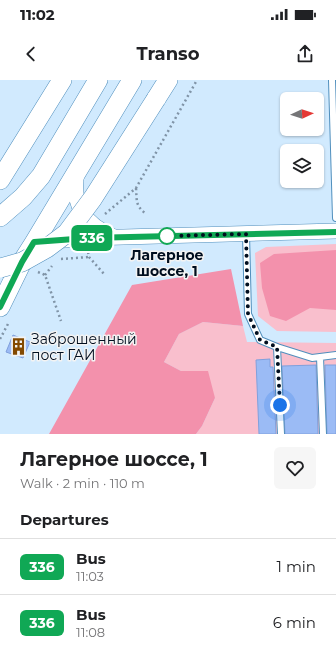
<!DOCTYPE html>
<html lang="en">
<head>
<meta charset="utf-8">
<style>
  :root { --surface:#fff; --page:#f6f6f6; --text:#202124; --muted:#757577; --line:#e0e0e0 }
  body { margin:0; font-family:Montserrat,sans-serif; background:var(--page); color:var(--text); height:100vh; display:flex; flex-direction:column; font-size:15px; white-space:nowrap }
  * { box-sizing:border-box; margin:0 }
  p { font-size:13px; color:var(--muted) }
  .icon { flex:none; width:22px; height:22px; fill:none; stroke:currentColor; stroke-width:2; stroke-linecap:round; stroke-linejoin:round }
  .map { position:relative; height:354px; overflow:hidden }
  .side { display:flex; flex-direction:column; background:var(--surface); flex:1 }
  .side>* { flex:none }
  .badge { padding:0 8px; border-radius:6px; font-size:14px; line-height:26px }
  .needle { width:26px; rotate:87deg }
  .fabs { position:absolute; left:280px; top:12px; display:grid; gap:8px }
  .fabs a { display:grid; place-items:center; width:44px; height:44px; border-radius:6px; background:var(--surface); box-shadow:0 1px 3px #0004; font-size:20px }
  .you { position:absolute; width:20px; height:20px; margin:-10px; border:3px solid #fff; border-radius:50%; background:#1a73e8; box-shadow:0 0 0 6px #1a73e833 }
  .map>.badge { position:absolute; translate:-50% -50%; box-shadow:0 0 0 2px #fff }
  h2 { padding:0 20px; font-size:15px; line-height:36px }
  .round { display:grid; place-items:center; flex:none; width:42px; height:42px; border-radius:6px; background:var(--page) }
  .headline { display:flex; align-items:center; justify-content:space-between; height:68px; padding:0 20px }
  h1 { font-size:19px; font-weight:700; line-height:30px }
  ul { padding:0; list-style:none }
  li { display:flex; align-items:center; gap:12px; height:56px; padding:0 20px; border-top:1px solid var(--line) }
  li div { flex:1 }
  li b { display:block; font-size:15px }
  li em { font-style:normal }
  li .badge { min-width:44px; font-weight:700; text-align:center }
  .status { display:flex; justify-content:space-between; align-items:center; height:28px; padding:0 20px; background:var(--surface); direction:ltr }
  .status svg { height:11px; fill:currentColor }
  header { display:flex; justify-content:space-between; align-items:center; height:52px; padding:0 20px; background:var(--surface); font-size:18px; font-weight:700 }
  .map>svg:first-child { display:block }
</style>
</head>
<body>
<div class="status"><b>11:02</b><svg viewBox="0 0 49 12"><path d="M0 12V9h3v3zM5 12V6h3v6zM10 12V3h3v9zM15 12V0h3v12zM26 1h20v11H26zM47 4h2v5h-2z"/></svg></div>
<header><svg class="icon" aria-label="back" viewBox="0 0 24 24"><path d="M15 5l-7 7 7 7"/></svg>Transo<svg class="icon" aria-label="share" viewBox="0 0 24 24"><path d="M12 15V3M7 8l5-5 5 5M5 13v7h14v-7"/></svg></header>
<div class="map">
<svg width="336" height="354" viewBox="0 0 336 354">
  <rect width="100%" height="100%" fill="#d1eafe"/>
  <path fill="#f9bfcd" d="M336,164V252L277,251L258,236L255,173L266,167Z
    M203,242L243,246L247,262L336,263V354H196L202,346L215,318L181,291L164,282L179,254Z"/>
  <path fill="#f391ac" d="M336,170V230L310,228L286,241L270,236L262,208L260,183L274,174Z
    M231,189L243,246L203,242L179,254L164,282L181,291H208L215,318L202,346L196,354H49L132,205Z"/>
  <path fill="#9bbbf5" stroke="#80a0dc" d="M13,255L30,262L23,278L6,272Z
    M270,279V287H273L276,354H259L256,280Z
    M316,285L318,354H285L282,286Z
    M325,285H336V354H327Z"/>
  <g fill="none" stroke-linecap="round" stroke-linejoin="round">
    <defs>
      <path id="service" d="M332,0L336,138
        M246,154L248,234L260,260L277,267L312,278L336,275
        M277,267L281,354
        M320,277L323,354"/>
      <path id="tertiary" d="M77,91C71,125 84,144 114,157
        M53,161L88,158L336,151"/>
      <path id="primary" d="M156,19L168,0
        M0,100L62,0
        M0,137L23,117L41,96L98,0
        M0,227L22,182L34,163L132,0"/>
    </defs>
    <use href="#service" stroke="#508fbd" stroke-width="8"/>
    <use href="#tertiary" stroke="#508fbd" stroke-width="16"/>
    <use href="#primary" stroke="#508fbd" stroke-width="20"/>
    <path stroke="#8094a7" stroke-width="2.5" stroke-dasharray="2 3" stroke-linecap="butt" d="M136,108C137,120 135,125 145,133
      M105,134L136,108L197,0
      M88,172L89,177L104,194
      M61,179L89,177
      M38,192L45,195L61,241
      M45,195L52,186
      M0,259L9,242"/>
    <use href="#service" stroke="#fff" stroke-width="6"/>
    <use href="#tertiary" stroke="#fff" stroke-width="15"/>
    <use href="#primary" stroke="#fff" stroke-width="19"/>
    <defs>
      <path id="primary-bridge" d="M0,188L22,182L47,168L67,153L93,118L156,19"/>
    </defs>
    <use href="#primary-bridge" stroke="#508fbd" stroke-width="20" stroke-linecap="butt"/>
    <use href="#primary-bridge" stroke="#fff" stroke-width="19"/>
  </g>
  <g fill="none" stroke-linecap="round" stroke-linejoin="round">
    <defs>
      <path id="line" d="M0,227L22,182L34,162L88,158L336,152"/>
    </defs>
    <use href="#line" stroke="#fff" stroke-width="9"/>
    <use href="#line" stroke="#10a855" stroke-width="6"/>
    <path stroke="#000e1f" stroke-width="4" stroke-dasharray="0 7.2" d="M167,156L246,154L248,234L260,260L277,267L280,325"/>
  </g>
  <defs>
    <symbol id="building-bare" viewBox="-9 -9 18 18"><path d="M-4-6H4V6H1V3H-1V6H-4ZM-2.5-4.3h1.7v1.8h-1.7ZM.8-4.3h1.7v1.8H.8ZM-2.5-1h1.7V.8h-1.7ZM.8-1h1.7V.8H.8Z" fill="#834900" stroke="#f3f3f3" stroke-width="2.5" paint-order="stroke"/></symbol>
  </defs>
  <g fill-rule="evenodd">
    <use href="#building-bare" x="6" y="254" width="25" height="25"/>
  </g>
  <circle fill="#fff" stroke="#10a855" stroke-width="2" cx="167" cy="156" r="8"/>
  <g text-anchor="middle" stroke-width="3" stroke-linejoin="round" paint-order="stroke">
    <g font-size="14" font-weight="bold" fill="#000e1f" stroke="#f3f3f3">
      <text x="167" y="180">Лагерное<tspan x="167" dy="16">шоссе, 1</tspan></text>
    </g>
    <g font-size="14" fill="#000e1f" stroke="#f3f3f3" text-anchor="start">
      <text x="31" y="264">Заброшенный<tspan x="31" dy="16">пост ГАИ</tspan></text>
    </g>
  </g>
</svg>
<div class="fabs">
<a><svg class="needle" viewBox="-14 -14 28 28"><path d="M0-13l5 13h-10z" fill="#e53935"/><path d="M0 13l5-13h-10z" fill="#757577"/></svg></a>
<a><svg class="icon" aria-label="layers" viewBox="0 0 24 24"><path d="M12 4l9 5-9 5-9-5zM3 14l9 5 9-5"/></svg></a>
</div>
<div class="you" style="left:280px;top:325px"></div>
<b class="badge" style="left:92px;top:158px;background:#10a855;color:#fff">336</b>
</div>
<section class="side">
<div class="headline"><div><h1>Лагерное шоссе, 1</h1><p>Walk · 2 min · 110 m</p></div><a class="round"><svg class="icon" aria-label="heart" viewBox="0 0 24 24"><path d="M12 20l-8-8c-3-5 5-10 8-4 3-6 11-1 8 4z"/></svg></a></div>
<h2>Departures</h2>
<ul>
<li><span class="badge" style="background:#10a855;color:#fff">336</span><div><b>Bus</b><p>11:03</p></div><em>1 min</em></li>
<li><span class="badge" style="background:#10a855;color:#fff">336</span><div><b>Bus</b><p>11:08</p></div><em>6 min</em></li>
</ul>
</section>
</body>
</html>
